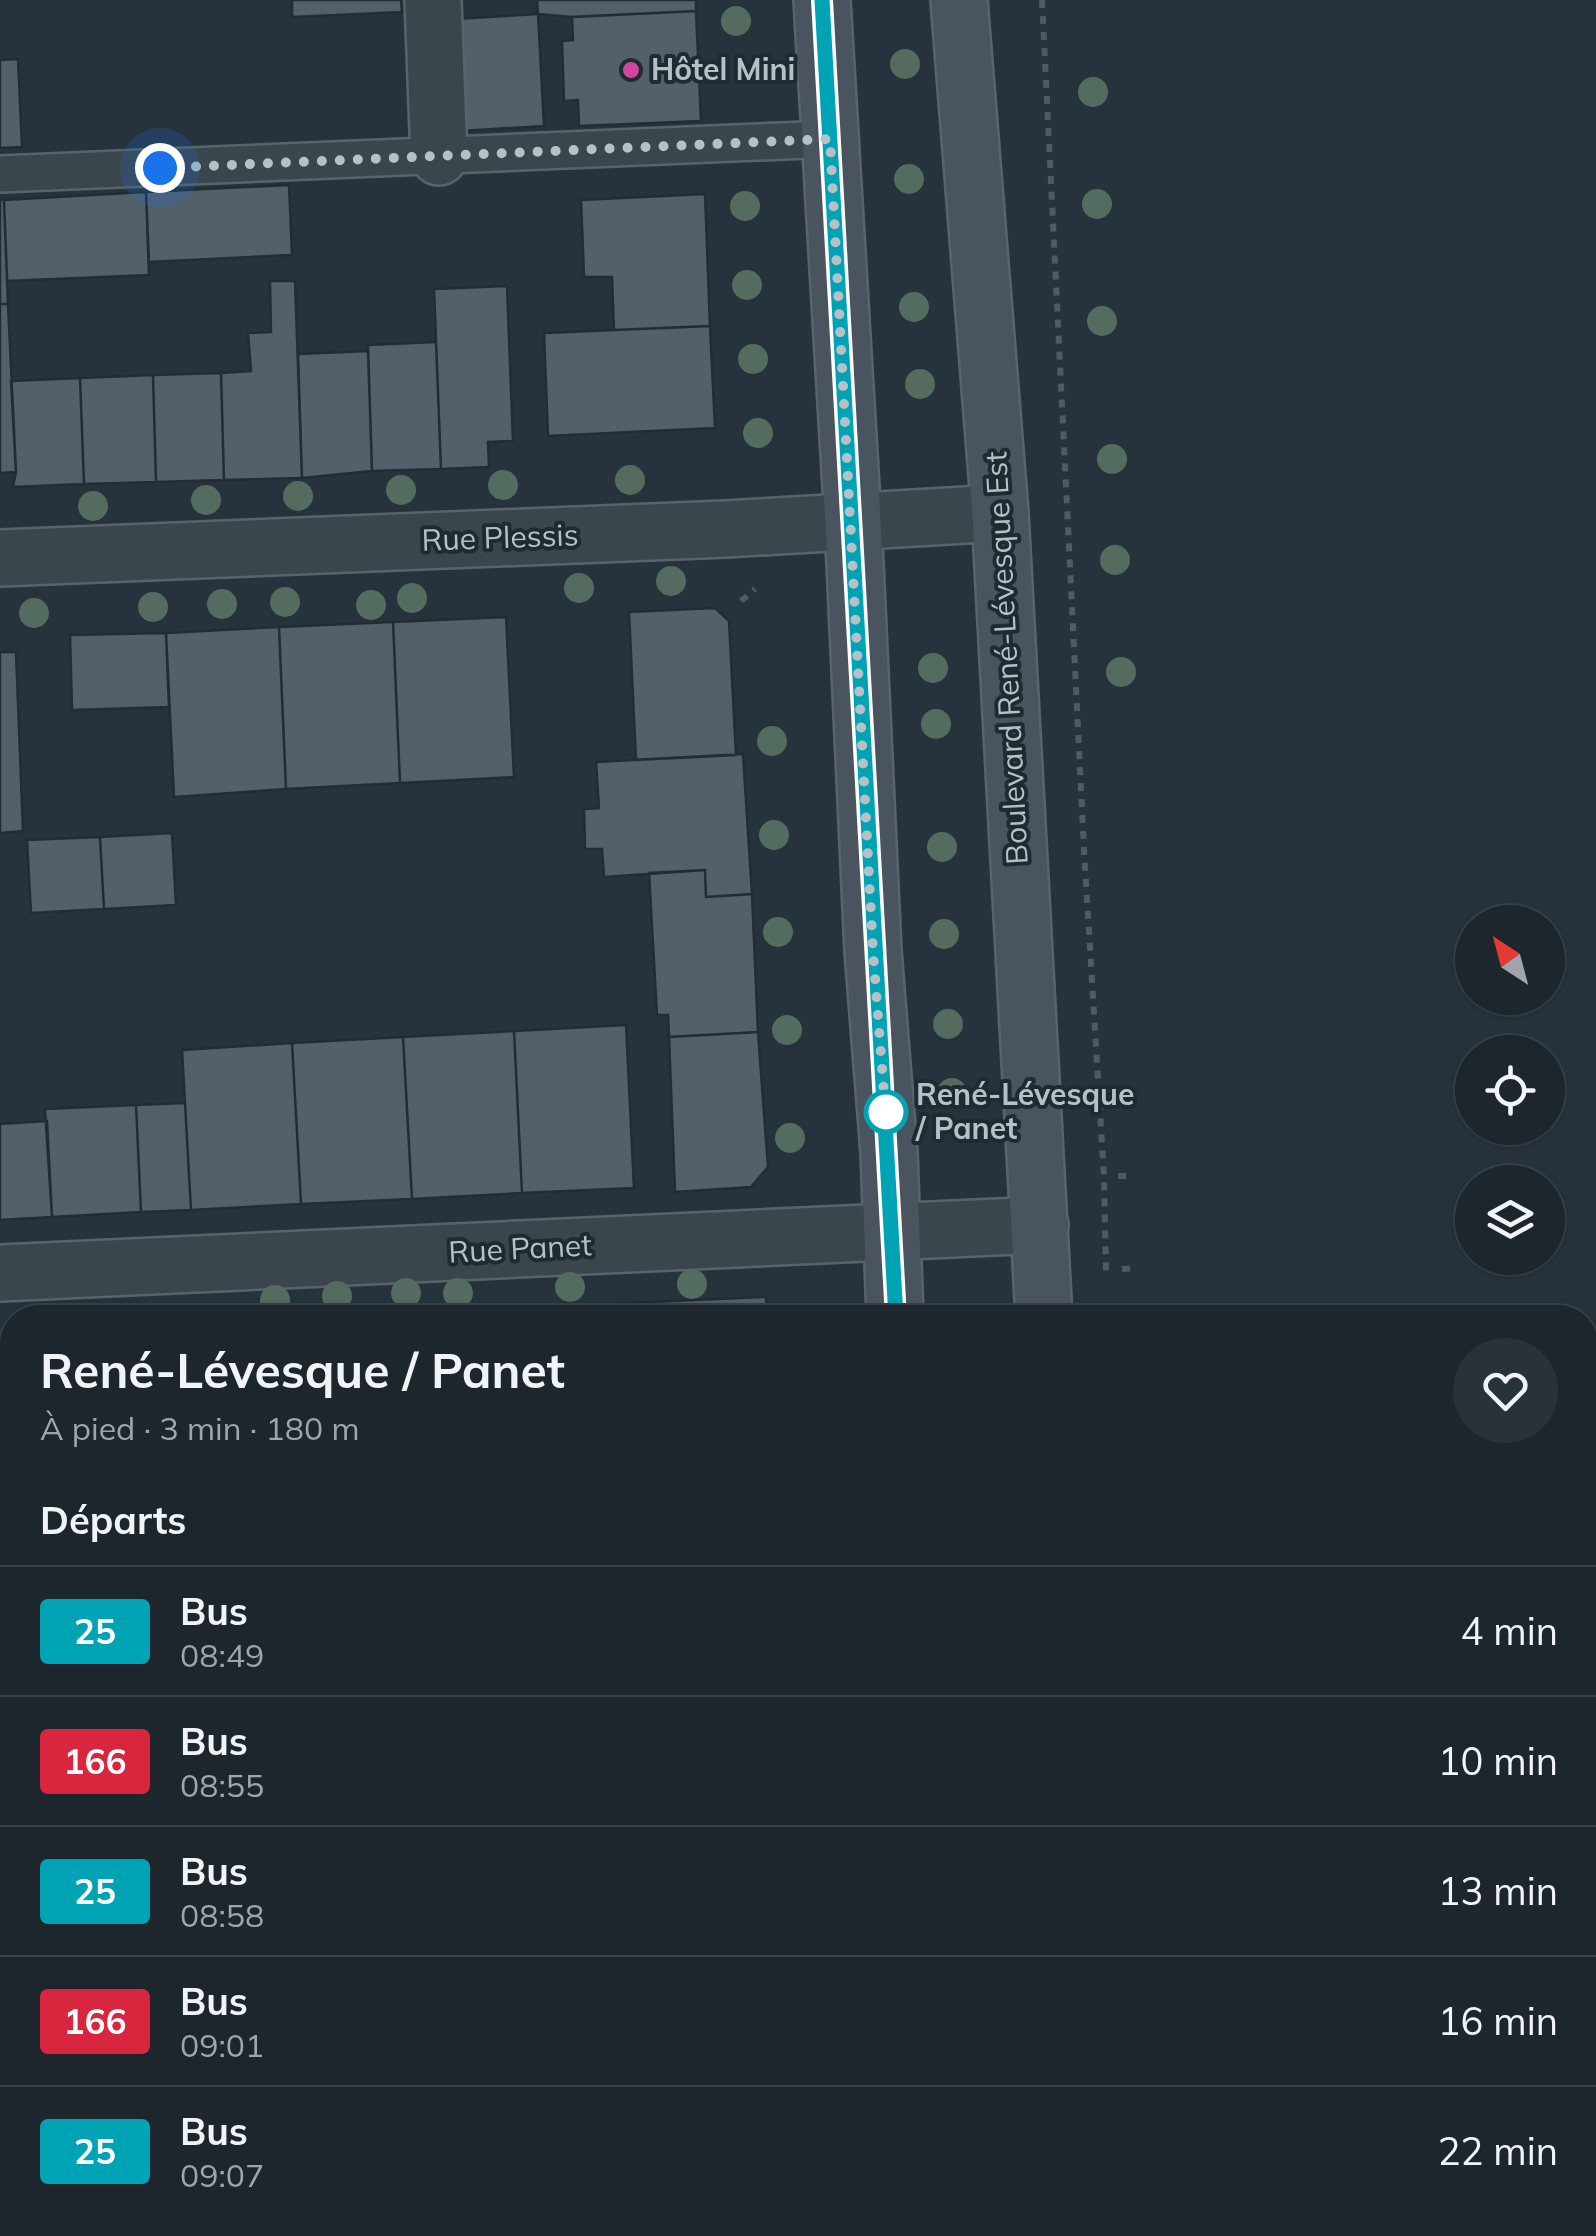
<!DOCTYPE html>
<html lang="fr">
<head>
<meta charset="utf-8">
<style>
  :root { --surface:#1d262d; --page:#2a3239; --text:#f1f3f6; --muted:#a0a5aa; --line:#3b4349 }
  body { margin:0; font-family:Mulish,sans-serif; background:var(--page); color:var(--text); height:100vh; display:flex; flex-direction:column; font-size:38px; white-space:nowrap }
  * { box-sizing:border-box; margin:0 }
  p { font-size:32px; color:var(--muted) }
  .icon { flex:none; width:55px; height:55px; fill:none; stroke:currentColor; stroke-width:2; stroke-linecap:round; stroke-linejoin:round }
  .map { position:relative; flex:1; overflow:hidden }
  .panel { position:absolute; left:0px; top:1305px; width:1598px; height:932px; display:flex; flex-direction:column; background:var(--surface); border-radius:40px 40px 0 0; box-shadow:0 2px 8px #0004,0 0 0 2px var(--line) }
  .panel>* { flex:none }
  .badge { padding:0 20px; border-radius:8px; font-size:35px; line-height:65px }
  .needle { width:65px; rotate:324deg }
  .fabs { position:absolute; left:1455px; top:905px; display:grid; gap:20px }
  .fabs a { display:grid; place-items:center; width:110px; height:110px; border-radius:50%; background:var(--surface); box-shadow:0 2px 8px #0004,0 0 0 2px var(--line); font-size:50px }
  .you { position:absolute; width:50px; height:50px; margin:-25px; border:8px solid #fff; border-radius:50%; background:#1a73e8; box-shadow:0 0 0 15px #1a73e833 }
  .map>.badge { position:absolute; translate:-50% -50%; box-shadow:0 0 0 5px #fff }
  h2 { padding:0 40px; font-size:38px; line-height:90px }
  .round { display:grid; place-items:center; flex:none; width:105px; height:105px; border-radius:52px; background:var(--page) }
  .head { display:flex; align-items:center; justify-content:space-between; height:170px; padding:0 40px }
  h1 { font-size:48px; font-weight:700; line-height:75px }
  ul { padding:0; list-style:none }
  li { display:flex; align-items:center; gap:30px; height:130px; padding:0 40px; border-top:2px solid var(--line) }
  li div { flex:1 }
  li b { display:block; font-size:38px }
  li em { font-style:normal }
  li .badge { min-width:110px; font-weight:700; text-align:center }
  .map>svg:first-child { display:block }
</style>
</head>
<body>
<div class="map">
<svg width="1596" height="2236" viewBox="0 0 1596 2236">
  <rect width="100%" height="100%" fill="#27333c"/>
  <path fill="#536069" stroke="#222c33" stroke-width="2.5" d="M292,0H401L402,12L292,17Z
    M537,0H696V11L572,17L538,14Z
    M696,11L701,121L579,126L578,100L564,101L562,41L573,40L572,17Z
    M538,14L544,126L461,131L455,19Z
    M18,59L22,147L0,148V60Z
    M289,185L292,255L149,262L146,192Z
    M146,192L149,275L7,281L4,200Z
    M705,194L710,326L614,330L612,277H584L581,200Z
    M0,200H4L8,304H0Z
    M270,281H295L302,478L224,480L221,373L251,371L248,333L271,332Z
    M507,286L513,441L488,442L489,467L441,469L434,289Z
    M0,304H8L16,472L0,473Z
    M710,326L715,428L548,436L544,333Z
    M436,342L441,469L372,471L368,345Z
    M368,351L372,471L302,478L298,354Z
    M221,373L224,480L156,482L153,375Z
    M153,375L156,482L84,484L80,378Z
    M80,378L84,484L13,487L16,472L11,381Z
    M715,608L729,621L736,755L636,760L629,612Z
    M506,617L514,777L400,783L393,622Z
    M393,622L400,783L286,789L279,627Z
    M279,627L286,789L174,797L166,633Z
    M166,633L169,707L72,710L70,635Z
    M0,652H16L23,831L0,833Z
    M743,754L752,894L706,897L705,870L604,877L602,849H585L584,809L599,808L596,762Z
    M172,833L176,905L104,909L100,837Z
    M100,837L104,909L31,913L27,840Z
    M705,870L706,897L752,894L758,1032L669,1037L668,1015H657L649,873Z
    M626,1025L634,1188L522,1193L514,1031Z
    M514,1031L522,1193L412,1199L403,1037Z
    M758,1032L768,1167L751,1187L675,1192L669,1037Z
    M403,1037L412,1199L301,1204L292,1043Z
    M292,1043L301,1204L191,1210L182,1050Z
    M185,1103L191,1210L141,1212L136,1105Z
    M136,1105L141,1212L52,1217L45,1109Z
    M47,1121L52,1217L0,1220V1124Z
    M766,1297L767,1318H466L465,1310Z
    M0,1334H12V1605H0Z
    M12,1831V1979L0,1980V1832Z
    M12,2174V2225H22V2236H0V2175Z
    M22,2225H92L93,2236H22Z
    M92,2225H216V2236H93Z
    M216,2225H304L305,2236H216Z
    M304,2225H402V2236H305Z
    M402,2225H457V2236H402Z
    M457,2225H519L520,2236H457Z
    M519,2225H559L560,2236H520Z
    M618,2225H665L666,2236H619Z
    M771,2225H819L820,2236H771Z"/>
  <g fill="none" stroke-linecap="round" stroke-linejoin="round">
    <defs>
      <path id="service" d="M0,174L830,139"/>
      <path id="minor" d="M433,0L439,157
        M0,558L725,529L1000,513
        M0,1273L1040,1225
        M0,2107H12"/>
      <path id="secondary" d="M822,0L853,521L873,951L889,1152L895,1318
        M959,0L1000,513L1044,1318
        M928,2225L929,2236
        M1075,2225V2236"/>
    </defs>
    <use href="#service" stroke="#59636a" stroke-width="40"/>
    <use href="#minor" stroke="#59636a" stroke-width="60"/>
    <use href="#secondary" stroke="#59636a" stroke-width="60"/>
    <path stroke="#4b5e5d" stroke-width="6" stroke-dasharray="8 8" stroke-linecap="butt" d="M1042,0L1084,850L1104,1177L1106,1272
      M741,601L755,589
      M1118,1176H1133
      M1122,1269L1135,1268
      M1153,2236V2225"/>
    <use href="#service" stroke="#3b454c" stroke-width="35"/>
    <use href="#minor" stroke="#3b454c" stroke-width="55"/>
    <use href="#secondary" stroke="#4a545f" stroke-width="55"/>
  </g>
  <g fill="#546c5f">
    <circle cx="736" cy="21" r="15"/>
    <circle cx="905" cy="64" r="15"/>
    <circle cx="1093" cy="92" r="15"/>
    <circle cx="909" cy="179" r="15"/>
    <circle cx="1097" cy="204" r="15"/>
    <circle cx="745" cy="206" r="15"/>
    <circle cx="747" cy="285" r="15"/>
    <circle cx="914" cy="307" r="15"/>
    <circle cx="1102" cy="321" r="15"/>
    <circle cx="753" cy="359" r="15"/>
    <circle cx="920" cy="384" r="15"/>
    <circle cx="758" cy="433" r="15"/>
    <circle cx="1112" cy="459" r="15"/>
    <circle cx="630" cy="480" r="15"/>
    <circle cx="503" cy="485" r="15"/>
    <circle cx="401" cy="490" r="15"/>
    <circle cx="298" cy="496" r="15"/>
    <circle cx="206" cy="500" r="15"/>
    <circle cx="93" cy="506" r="15"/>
    <circle cx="1115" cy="560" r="15"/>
    <circle cx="671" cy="581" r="15"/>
    <circle cx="579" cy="588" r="15"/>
    <circle cx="412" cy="598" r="15"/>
    <circle cx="285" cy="602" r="15"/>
    <circle cx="222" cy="604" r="15"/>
    <circle cx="371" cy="605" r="15"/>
    <circle cx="153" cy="607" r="15"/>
    <circle cx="34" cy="613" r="15"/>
    <circle cx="933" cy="668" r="15"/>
    <circle cx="1121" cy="672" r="15"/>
    <circle cx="936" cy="724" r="15"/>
    <circle cx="772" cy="741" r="15"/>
    <circle cx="774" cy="835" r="15"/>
    <circle cx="942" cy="847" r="15"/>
    <circle cx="778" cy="932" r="15"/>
    <circle cx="944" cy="934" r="15"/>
    <circle cx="948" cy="1024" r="15"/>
    <circle cx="787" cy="1030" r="15"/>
    <circle cx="952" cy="1093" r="15"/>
    <circle cx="790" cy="1138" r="15"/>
    <circle cx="692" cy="1284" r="15"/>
    <circle cx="570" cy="1287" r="15"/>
    <circle cx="406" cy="1293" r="15"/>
    <circle cx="458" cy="1293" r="15"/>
    <circle cx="337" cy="1296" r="15"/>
    <circle cx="275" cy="1300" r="15"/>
  </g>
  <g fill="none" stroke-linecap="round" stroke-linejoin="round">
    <defs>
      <path id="line" d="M822,0L896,1318"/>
    </defs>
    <use href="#line" stroke="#fff" stroke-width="22"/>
    <use href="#line" stroke="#00a3b4" stroke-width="15"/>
    <path stroke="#b7c0c7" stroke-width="10" stroke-dasharray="0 18" d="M160,168L830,139L873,951L886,1119V1112"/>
  </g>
  <circle fill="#d1479c" stroke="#202a31" stroke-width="4" cx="631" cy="70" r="10"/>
  <circle fill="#fff" stroke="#00a3b4" stroke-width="5" cx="886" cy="1112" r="20"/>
  <g text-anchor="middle" stroke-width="8" stroke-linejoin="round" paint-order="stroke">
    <g font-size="30" font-weight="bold" fill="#b7c0c7" stroke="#202a31" text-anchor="start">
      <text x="651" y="80">Hôtel Mini</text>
    </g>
    <g font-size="30" fill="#b7c0c7" stroke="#202a31">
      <text transform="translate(500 538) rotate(-2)" y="10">Rue Plessis</text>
      <text transform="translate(1007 658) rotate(-93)" y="10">Boulevard René-Lévesque Est</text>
      <text transform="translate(520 1249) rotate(-3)" y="10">Rue Panet</text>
    </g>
    <g font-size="30" font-weight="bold" fill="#b7c0c7" stroke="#202a31" text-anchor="start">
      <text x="916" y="1105">René-Lévesque<tspan x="916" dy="34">/ Panet</tspan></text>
    </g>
  </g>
</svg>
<div class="fabs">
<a><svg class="needle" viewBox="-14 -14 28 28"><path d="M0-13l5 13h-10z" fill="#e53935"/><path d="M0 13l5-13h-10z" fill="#a0a5aa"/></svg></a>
<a><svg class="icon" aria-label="locate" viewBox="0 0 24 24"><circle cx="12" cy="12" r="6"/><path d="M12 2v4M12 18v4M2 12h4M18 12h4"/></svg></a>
<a><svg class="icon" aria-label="layers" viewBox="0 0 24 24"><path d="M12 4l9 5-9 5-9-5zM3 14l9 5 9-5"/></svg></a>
</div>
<div class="you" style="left:160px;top:168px"></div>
<section class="panel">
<div class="head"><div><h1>René-Lévesque / Panet</h1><p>À pied · 3 min · 180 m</p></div><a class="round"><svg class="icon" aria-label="heart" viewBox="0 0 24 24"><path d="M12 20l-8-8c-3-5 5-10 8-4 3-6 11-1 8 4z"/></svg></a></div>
<h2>Départs</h2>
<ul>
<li><span class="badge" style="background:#00a3b4;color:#fff">25</span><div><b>Bus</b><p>08:49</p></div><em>4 min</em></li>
<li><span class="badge" style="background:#d7263d;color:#fff">166</span><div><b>Bus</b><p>08:55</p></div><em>10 min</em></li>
<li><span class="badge" style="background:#00a3b4;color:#fff">25</span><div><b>Bus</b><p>08:58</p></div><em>13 min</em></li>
<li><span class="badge" style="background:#d7263d;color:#fff">166</span><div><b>Bus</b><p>09:01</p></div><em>16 min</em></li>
<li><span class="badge" style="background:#00a3b4;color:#fff">25</span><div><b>Bus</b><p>09:07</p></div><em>22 min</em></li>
</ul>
</section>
</div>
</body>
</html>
